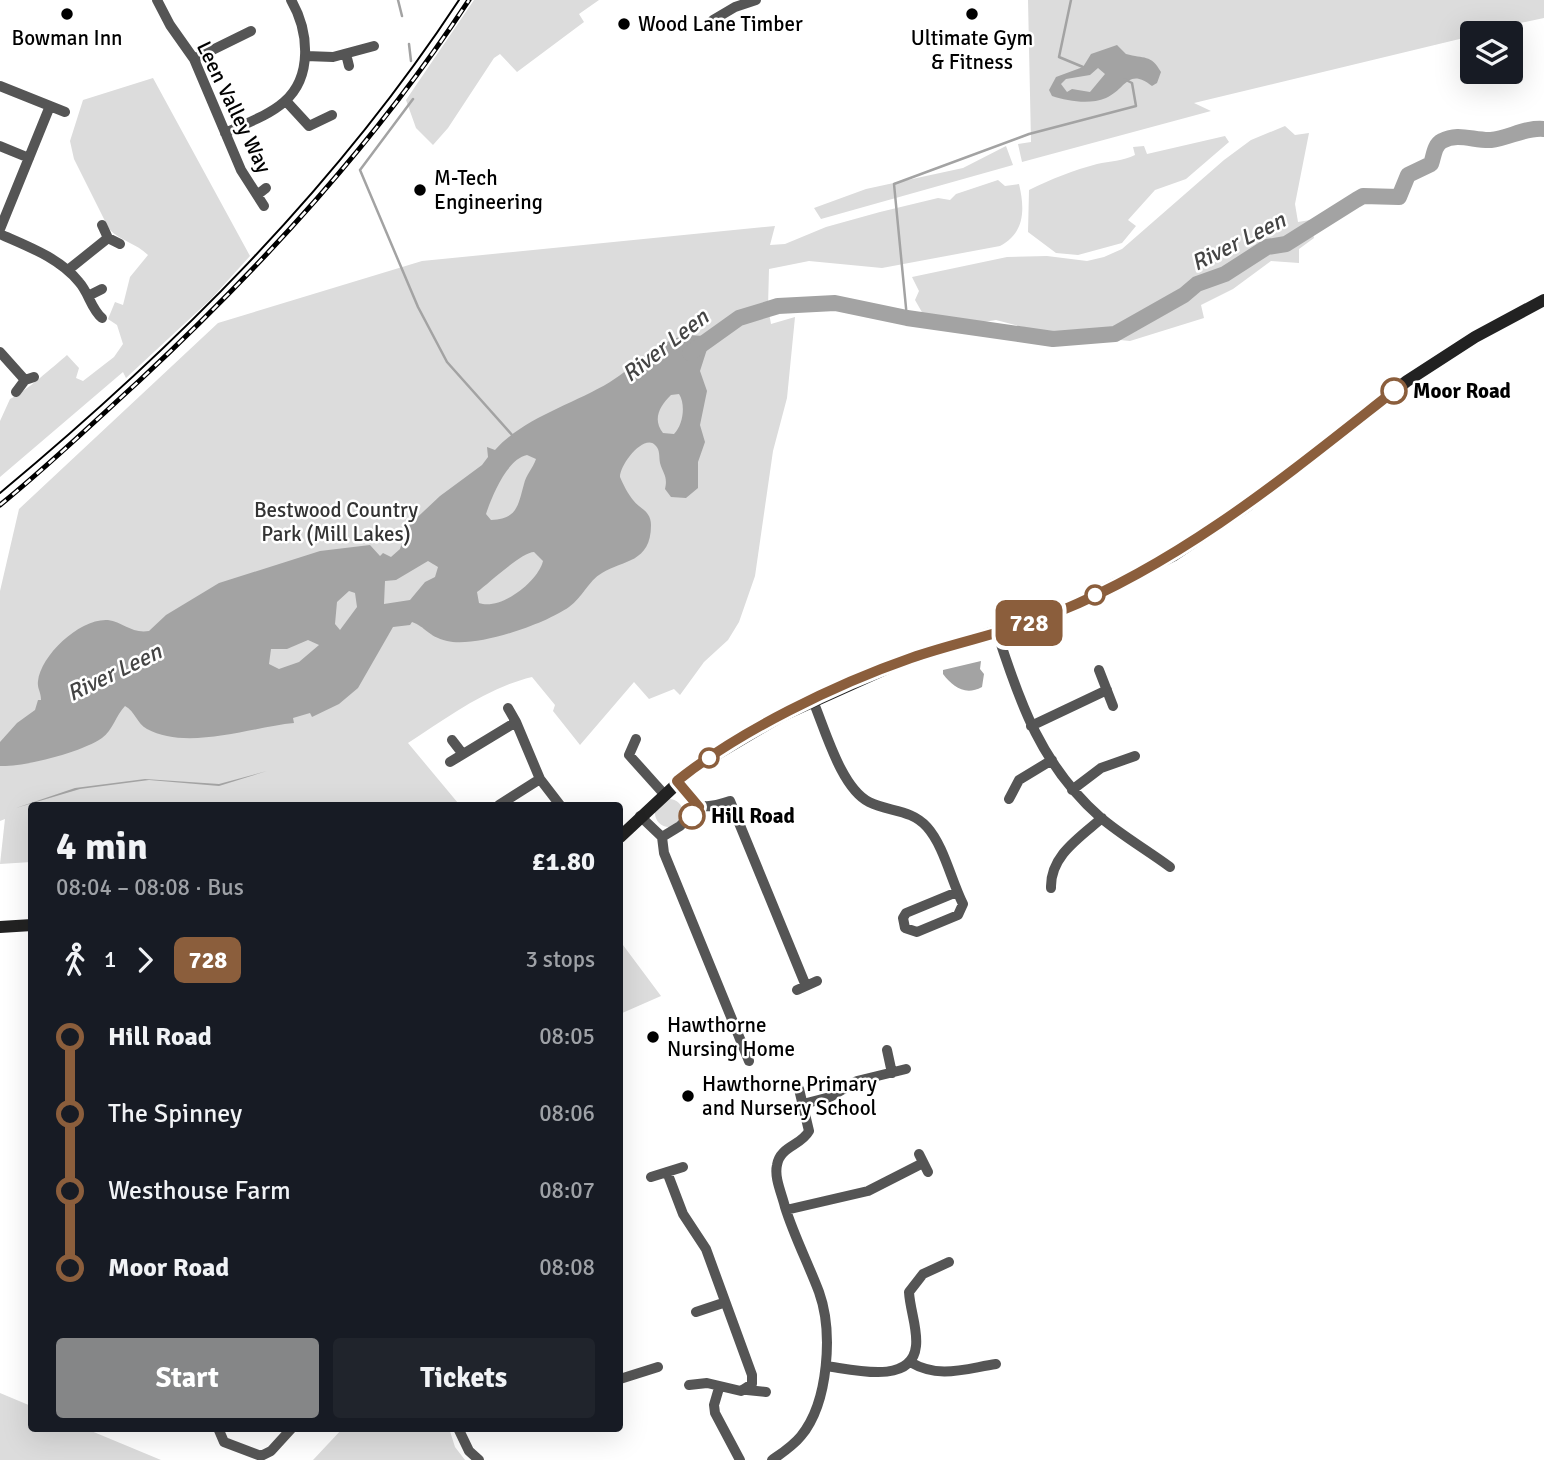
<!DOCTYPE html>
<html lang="en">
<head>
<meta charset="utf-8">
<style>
  :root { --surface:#171b24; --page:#20242c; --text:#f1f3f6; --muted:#9ea1a6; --accent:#858687 }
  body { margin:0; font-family:Signika,sans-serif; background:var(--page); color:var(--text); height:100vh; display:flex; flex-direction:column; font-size:26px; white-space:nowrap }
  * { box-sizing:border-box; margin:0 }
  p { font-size:23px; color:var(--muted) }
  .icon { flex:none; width:38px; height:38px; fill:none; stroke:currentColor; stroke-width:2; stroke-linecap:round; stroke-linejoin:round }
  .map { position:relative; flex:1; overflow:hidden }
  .sheet { position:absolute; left:28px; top:802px; width:595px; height:630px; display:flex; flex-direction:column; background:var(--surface); border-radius:7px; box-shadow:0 7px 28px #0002 }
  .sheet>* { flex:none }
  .badge { padding:0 14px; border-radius:10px; font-size:24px; line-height:46px }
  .buttons { position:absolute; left:1460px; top:21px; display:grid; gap:14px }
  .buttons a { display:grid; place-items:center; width:63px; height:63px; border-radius:7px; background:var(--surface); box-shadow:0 7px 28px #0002; font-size:35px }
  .map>.badge { position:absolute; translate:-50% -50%; box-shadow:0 0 0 4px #fff }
  .legs { display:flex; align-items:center; gap:10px; height:77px; padding:0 28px; font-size:23px }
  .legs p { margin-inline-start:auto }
  .headline { display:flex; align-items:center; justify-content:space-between; height:119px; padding:0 28px }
  h1 { font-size:38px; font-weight:800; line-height:52px }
  .primary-button { display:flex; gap:14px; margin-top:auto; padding:14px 28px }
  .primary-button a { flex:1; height:80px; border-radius:7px; background:var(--accent); color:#fff; font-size:28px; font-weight:800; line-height:80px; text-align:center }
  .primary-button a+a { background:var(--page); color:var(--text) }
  ul { padding:0 28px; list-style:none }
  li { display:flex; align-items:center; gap:24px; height:77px; font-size:26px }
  li i { display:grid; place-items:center; width:10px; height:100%; margin:0 9px; background:currentColor }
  li i::after { content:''; width:18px; height:18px; margin:-9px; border:5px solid; border-radius:50%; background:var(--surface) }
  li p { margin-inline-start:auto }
  li:first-child i { background:linear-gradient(#0000 50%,currentColor 0) }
  li:last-child i { background:linear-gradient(currentColor 50%,#0000 0) }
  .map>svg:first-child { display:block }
</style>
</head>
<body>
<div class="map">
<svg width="1544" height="1460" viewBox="0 0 1544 1460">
  <rect width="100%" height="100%" fill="#fff"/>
  <path fill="#dcdcdc" d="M474,0H599L579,14L584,22L517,72L500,54L494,58L448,128L433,145L416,128L406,100Z
    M1028,0H1544V18L1472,33V36L1194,103L1211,111L1022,162L1018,144L1031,142Z
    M153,78L250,256L211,299L126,378L123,372L0,477V421L10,399C25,392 53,367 67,355L79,368L76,378L83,381L114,357L123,344L117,325L108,319L115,302L123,305L130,277L148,255C136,243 120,241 109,229L74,159L70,141L83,100Z
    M1285,126L1295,135L1309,133L1295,204L1298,222L1310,220L1314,238L1299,249V263L1271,261L1233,289L1201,305L1204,318L1130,341L1041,332L996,320L933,330L940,319L923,314L915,300L919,291L912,277L1007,257L1047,256L1087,261L1104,257L1122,249L1224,160L1251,140Z
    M1225,136L1229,142L1186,179L1155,190L1128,220L1136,226L1122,243L1078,255L1056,253L1028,232L1029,190C1051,179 1074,170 1097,164C1110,161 1123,161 1135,155L1133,147L1144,146L1147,154Z
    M1006,146L1013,165L821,219L814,208L866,189L963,168Z
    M998,180L1005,186L1019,184C1025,209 1025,233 1000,246L882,268L809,261L769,269L768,307L771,324L795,317L787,398L773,451L755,576L739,622L728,640L704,662L680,695L674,689L649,699L634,682L580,745L553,711L555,705L532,677C486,688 447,718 408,743L458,803L32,805L31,862L0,864L5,819L0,821V591L19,509L218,323L422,261L775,226L770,245L785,244L826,227L880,212L938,198L950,200L956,194Z
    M655 813a14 14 0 1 1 28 0a14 14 0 1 1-28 0Z
    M620,941L661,996L620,1014Z
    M0,1393L31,1406L32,1428H84L161,1460H0Z
    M343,1428H449L455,1447L465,1460H313Z"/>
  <path fill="#a3a3a3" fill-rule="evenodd" d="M1117,45L1126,54C1144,59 1151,54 1161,72L1157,83L1152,86C1128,67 1126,89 1106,98C1089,105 1068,101 1052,96L1049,90L1056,77L1083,67L1091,54ZM1098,68L1105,74L1090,92L1072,89L1067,92L1061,84L1066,79L1090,75Z
    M687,335L704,336L709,343L700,371L707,391L700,425L705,442L698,462V488L686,498L671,497L665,489C668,476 663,474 660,463C659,457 660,450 656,446C645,432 620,464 620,477C623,484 628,494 633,500C640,509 651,511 651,525C651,563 623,560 602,573C588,581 583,597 569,607C545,624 477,648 447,641C427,636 426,627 412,622L410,625L393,627L358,688L339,704L312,717L310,713L293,718L294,723C252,727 187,751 147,729C137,724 135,711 125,706C116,715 113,730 102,738C82,752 25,767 0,766V742L17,723L35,710L38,700H41C41,691 37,689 38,681C41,655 80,618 108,620C123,622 132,634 149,631L166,615L219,583L320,551L370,545L380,556L383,553L391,557L400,549L407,527L440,496L482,465L488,457L487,447L495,450C525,417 572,405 610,382C637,365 655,342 687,335ZM679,394C686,405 683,425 674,434L663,433C652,419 660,406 671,395ZM527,455L536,459C533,468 526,475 524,484C518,506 517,519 491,520L486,514C492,496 507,459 527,455ZM534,552L543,561C538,582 500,611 479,603L477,592C489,583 522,552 534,552ZM428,561L438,567L435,577L425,582L410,600L384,604L385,581L396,580ZM349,591L355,593L357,607L340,630L335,624L337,602ZM308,640L319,645L299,662L279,669L269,664L271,649H287Z
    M981,661L980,669L984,674L982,687C965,696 953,687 943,674V670Z
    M267,771L219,786L149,780L80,789L16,808L75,788L145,779L219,784Z"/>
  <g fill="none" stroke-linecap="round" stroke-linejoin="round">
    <path stroke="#a3a3a3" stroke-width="2.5" d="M398,0L402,16
      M1071,0L1059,57L1083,67
      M409,44L411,61
      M413,99L360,170L418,307L447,362L513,436
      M907,318L894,184L1029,134L1136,106L1132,83L1124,79"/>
    <path stroke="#a3a3a3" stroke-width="16" d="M690,353L739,318L778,306L835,303L907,318L1053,339L1115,334L1184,295L1197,284L1225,274L1267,247L1286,244L1356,200L1363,196L1399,197L1408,175L1431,164C1434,156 1434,145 1442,141C1458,132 1474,141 1491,140C1509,138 1526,127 1544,129"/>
    <path stroke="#555" stroke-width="10" d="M157,0L170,25L194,59L241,170L264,206
      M713,20L735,7L756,0
      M346,54L349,66
      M306,56L333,57L374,46
      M194,59L251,31
      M0,86L65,112
      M286,101L309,126L332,115
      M225,133C244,124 268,116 284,102C313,77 309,31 291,0
      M0,146L29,158
      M257,195L266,188
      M102,225L108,238L120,244
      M0,229L50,106
      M0,234C27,246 60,258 79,282C89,293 91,309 102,318
      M68,270L108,238
      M90,295L102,289
      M0,352L25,380
      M16,392L25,380L34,377
      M997,632C1020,704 1042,766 1100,817C1121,835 1147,850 1170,867
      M1099,670L1113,706
      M813,701C825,729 841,788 869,802C889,812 911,809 927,827C944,846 951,880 963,904L958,915L917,932L905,928L903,918L906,913L957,892
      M508,708L516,722
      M1031,726L1107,690
      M636,739L629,755L664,794
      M452,740L462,753
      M450,762L516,722L540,779L560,805
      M677,781C698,806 697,812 730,801L806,986
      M1072,790L1101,768L1135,756
      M1009,799L1019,780L1052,760
      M499,805L540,779
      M640,816L662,837L664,853L749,1061
      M662,837L680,826L699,807
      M1051,888C1050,856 1079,838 1102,818
      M797,990L817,981
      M887,1050L892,1073
      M803,1104L830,1097L857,1081L906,1069
      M919,1154L928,1172
      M667,1172L683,1214L706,1249L752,1375V1384L741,1391L707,1383L689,1385
      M651,1177L683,1167
      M786,1210L868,1191L923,1163
      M696,1312L723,1303
      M910,1362C939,1379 964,1369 996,1364
      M826,1366C851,1369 912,1386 916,1346C918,1329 910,1310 909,1292L923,1274L949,1262
      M620,1379L658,1367
      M719,1388L714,1405L715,1413L740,1460
      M747,1390L766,1392
      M218,1428L224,1442L261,1456L271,1451L292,1428
      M458,1428L469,1451L479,1460
      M772,1460C782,1453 793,1446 801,1436C829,1402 833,1331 819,1292C808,1263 794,1236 785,1207C782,1194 774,1178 777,1165C780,1146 801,1146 809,1131L799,1089"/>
    <path stroke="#222" stroke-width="12" d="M620,837L695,767L781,716L912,657L1057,613L1174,555L1247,506L1407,381L1475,337L1544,300
      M0,927L32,925"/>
    <path stroke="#000" stroke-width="2" d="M0,493C173,349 335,189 459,0"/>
    <defs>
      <path id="rail" d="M0,505C48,466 93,423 139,381C262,266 376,142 469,0"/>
    </defs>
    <use href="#rail" stroke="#000" stroke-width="5"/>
    <use href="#rail" stroke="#fff" stroke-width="2.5" stroke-dasharray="8" stroke-linecap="butt"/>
  </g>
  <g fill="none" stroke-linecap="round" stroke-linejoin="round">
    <defs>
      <path id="line-1" d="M692,816L699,807L677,781C739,731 836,684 911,658C960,641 1011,632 1058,612C1185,560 1287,475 1394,391"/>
    </defs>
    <use href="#line-1" stroke="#fff" stroke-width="16"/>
    <use href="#line-1" stroke="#8b5e3c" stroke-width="10"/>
  </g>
  <g fill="#000" stroke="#fff" stroke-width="2.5">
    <circle cx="67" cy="14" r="7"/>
    <circle cx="972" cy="14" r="7"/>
    <circle cx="624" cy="24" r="7"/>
    <circle cx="420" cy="190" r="7"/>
    <circle cx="653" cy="1037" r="7"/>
    <circle cx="688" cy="1096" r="7"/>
  </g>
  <g fill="#fff" stroke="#8b5e3c" stroke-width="3.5">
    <circle cx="1394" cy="391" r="12"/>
    <circle cx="1095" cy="595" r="9"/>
    <circle cx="709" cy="758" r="9"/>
    <circle cx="692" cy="816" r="12"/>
  </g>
  <g text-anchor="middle" stroke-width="5" stroke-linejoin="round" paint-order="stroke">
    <g font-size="21" fill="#000" stroke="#fff" text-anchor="start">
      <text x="638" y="31">Wood Lane Timber</text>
      <text x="67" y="45" text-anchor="middle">Bowman Inn</text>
      <text x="972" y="45" text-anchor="middle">Ultimate Gym<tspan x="972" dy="24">&amp; Fitness</tspan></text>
      <text x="434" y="185">M-Tech<tspan x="434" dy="24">Engineering</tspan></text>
      <text x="667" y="1032">Hawthorne<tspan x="667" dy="24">Nursing Home</tspan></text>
      <text x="702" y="1091">Hawthorne Primary<tspan x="702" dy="24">and Nursery School</tspan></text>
    </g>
    <g font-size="21" fill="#000" stroke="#fff">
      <text transform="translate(234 107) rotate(64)" y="7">Leen Valley Way</text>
    </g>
    <g font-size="21" font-weight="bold" fill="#000" stroke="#fff" text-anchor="start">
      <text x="1413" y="398">Moor Road</text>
      <text x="711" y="823">Hill Road</text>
    </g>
    <g font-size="21" fill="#333" stroke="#fff">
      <text x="336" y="517">Bestwood Country<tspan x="336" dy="24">Park (Mill Lakes)</tspan></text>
    </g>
    <g font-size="23" font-style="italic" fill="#444" stroke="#fff">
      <text transform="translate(1238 241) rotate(-27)" y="8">River Leen</text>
      <text transform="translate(665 345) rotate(-38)" y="8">River Leen</text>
      <text transform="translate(114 672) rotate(-26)" y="8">River Leen</text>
    </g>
  </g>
</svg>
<div class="buttons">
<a><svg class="icon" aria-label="layers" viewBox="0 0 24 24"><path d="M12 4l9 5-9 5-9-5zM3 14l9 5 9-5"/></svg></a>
</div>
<b class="badge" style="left:1029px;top:623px;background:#8b5e3c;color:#fff">728</b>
<section class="sheet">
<div class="headline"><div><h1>4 min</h1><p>08:04 – 08:08 · Bus</p></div><b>£1.80</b></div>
<div class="legs"><svg class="icon" aria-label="walk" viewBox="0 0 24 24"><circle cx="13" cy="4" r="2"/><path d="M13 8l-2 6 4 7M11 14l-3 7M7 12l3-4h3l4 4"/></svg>1<svg class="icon" aria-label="forward" viewBox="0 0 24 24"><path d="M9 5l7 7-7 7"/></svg><b class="badge" style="background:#8b5e3c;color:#fff">728</b><p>3 stops</p></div>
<ul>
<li><i style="color:#8b5e3c"></i><b>Hill Road</b><p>08:05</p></li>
<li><i style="color:#8b5e3c"></i><span>The Spinney</span><p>08:06</p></li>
<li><i style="color:#8b5e3c"></i><span>Westhouse Farm</span><p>08:07</p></li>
<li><i style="color:#8b5e3c"></i><b>Moor Road</b><p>08:08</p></li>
</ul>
<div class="primary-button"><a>Start</a><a>Tickets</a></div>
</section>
</div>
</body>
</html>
